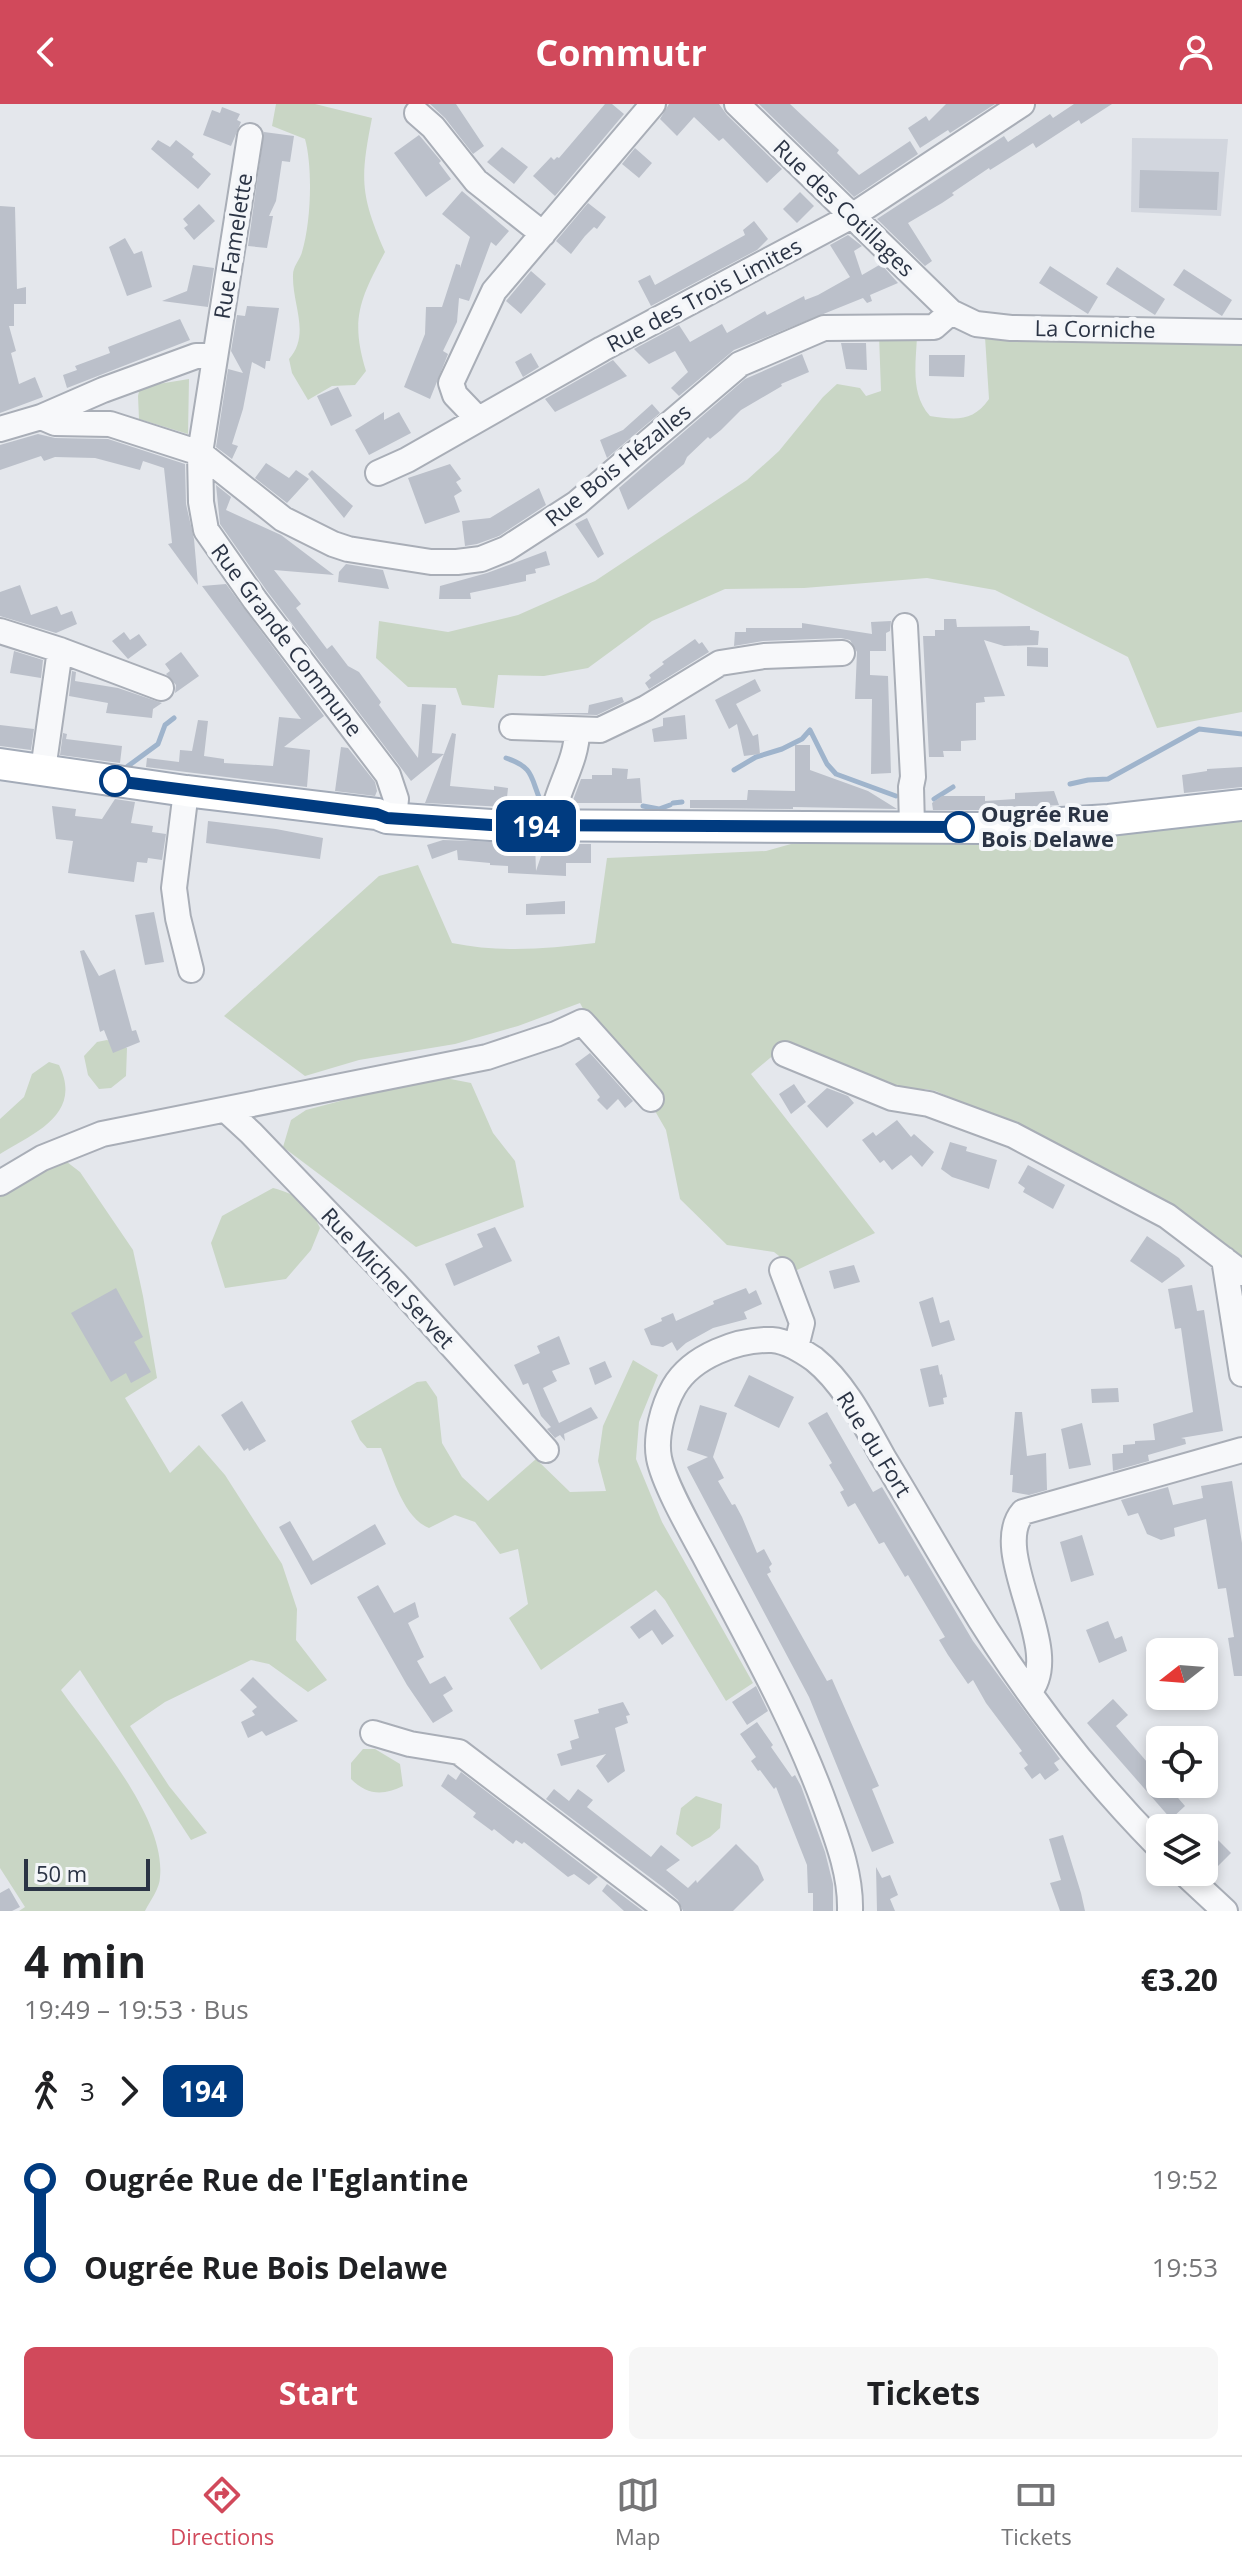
<!DOCTYPE html>
<html lang="en">
<head>
<meta charset="utf-8">
<style>
  :root { --surface:#fff; --page:#f6f6f6; --text:#202124; --muted:#757577; --line:#e0e0e0; --accent:#d1495b }
  body { margin:0; font-family:"Open Sans",sans-serif; background:var(--page); color:var(--text); height:100vh; display:flex; flex-direction:column; font-size:30px; white-space:nowrap }
  * { box-sizing:border-box; margin:0 }
  p { font-size:26px; color:var(--muted) }
  .icon { flex:none; width:44px; height:44px; fill:none; stroke:currentColor; stroke-width:2; stroke-linecap:round; stroke-linejoin:round }
  .map { position:relative; height:1807px; overflow:hidden }
  .details { display:flex; flex-direction:column; background:var(--surface); flex:1 }
  .details>* { flex:none }
  .badge { padding:0 16px; border-radius:12px; font-size:28px; line-height:52px }
  .needle { width:52px; rotate:253deg }
  .controls { position:absolute; left:1146px; top:1534px; display:grid; gap:16px }
  .controls a { display:grid; place-items:center; width:72px; height:72px; border-radius:12px; background:var(--surface); box-shadow:0 4px 12px #0003; font-size:40px }
  .scale { position:absolute; left:24px; bottom:20px; width:126px; box-sizing:border-box; padding-left:8px; border:4px solid #2b3445; border-top:0; font-size:22px; line-height:28px; white-space:nowrap; color:#2b3445; -webkit-text-stroke:6px #f4f6f9; paint-order:stroke }
  .map>.badge { position:absolute; translate:-50% -50%; box-shadow:0 0 0 4px #fff }
  .legs { display:flex; align-items:center; gap:12px; height:88px; padding:0 24px; font-size:26px }
  .legs p { margin-inline-start:auto }
  .head { display:flex; align-items:center; justify-content:space-between; height:136px; padding:0 24px }
  h1 { font-size:44px; font-weight:700; line-height:60px }
  .action { display:flex; gap:16px; margin-top:auto; padding:16px 24px }
  .action a { flex:1; height:92px; border-radius:12px; background:var(--accent); color:#fff; font-size:32px; font-weight:700; line-height:92px; text-align:center }
  .action a+a { background:var(--page); color:var(--text) }
  ul { padding:0 24px; list-style:none }
  li { display:flex; align-items:center; gap:28px; height:88px; font-size:30px }
  li i { display:grid; place-items:center; width:12px; height:100%; margin:0 10px; background:currentColor }
  li i::after { content:''; width:20px; height:20px; margin:-10px; border:6px solid; border-radius:50%; background:var(--surface) }
  li p { margin-inline-start:auto }
  li:first-child i { background:linear-gradient(#0000 50%,currentColor 0) }
  li:last-child i { background:linear-gradient(currentColor 50%,#0000 0) }
  header { display:flex; justify-content:space-between; align-items:center; height:104px; padding:0 24px; background:var(--accent); color:#fff; font-size:36px; font-weight:700 }
  .tabs { display:flex; justify-content:space-around; align-items:center; height:112px; border-top:2px solid var(--line); background:var(--surface); font-size:22px; color:var(--muted) }
  .tabs a { display:grid; justify-items:center; gap:4px }
  .tabs .current { color:var(--accent) }
  .map>svg:first-child { display:block }
</style>
</head>
<body>
<header><svg class="icon" aria-label="back" viewBox="0 0 24 24"><path d="M15 5l-7 7 7 7"/></svg>Commutr<svg class="icon" aria-label="person" viewBox="0 0 24 24"><circle cx="12" cy="8" r="4"/><path d="M4 21q1-7 8-7t8 7"/></svg></header>
<div class="map">
<svg width="1242" height="1807" viewBox="0 0 1242 1807">
  <rect width="100%" height="100%" fill="#e4e7ec"/>
  <path fill="#d2d6de" d="M1132,34L1228,35L1221,112L1131,108Z"/>
  <path fill="#c9d6c5" d="M276,0H315L372,14C360,75 360,90 385,148C360,195 350,215 366,267L355,281L332,282L308,296L292,269L289,255C311,230 292,201 293,171C293,162 300,156 302,148C311,119 313,64 305,35L272,22Z
    M879,231L917,232C916,259 910,290 930,312C956,316 973,318 989,295L985,233L1242,238V608L1157,624L1128,553L995,486L927,474L804,484L725,485L652,517L588,564L544,572L498,571L494,604L462,601L456,584L408,583L376,554L379,517L448,528L518,511L595,477L747,376L779,347L823,293L837,280L860,284L866,292L881,287Z
    M189,275L188,330L139,315L138,292L140,283Z
    M1242,709V1158L1020,1026L936,987L925,985L900,990L782,944L751,970L875,1129L797,1166L774,1148L727,1141L680,1095L666,1026L651,1000L593,923L580,899L518,922L455,940L359,956L305,972L224,912L379,772L418,761L452,839C500,849 547,845 595,839L607,754L766,747L791,740L921,733Z
    M107,936L127,944L126,972L111,984L99,985L88,971L84,952L97,938Z
    M49,958L59,961C83,1010 35,1029 0,1050V1015L24,993L32,970Z
    M435,972L471,979L493,1029L515,1057L524,1103L416,1143L283,1043L291,1016L306,1006Z
    M67,1058L80,1068L133,1146L143,1192L157,1274L125,1294L170,1369L199,1341L225,1371L282,1460L297,1505L296,1536L327,1576L308,1588L269,1560L251,1556L165,1598L130,1622L169,1682L207,1729L191,1736L80,1566L61,1586C95,1634 166,1714 160,1773C160,1784 150,1797 145,1807H19L25,1803L0,1764V1092L24,1076Z
    M273,1084C299,1091 309,1099 320,1124L311,1146L286,1175L225,1184L211,1139L222,1112Z
    M633,1256L658,1271L639,1318L636,1355L662,1418L753,1579L726,1597L665,1496L656,1486L541,1566L509,1514L528,1500L518,1445L500,1450L475,1418L455,1411L429,1424C402,1413 392,1369 381,1344H367L360,1336L351,1317L417,1278L426,1277L437,1293L442,1339L462,1373L488,1397L536,1355L570,1388L606,1387L598,1357L603,1322Z
    M363,1645H375L400,1660L403,1682C383,1692 367,1691 351,1675V1659Z
    M696,1692L722,1700L720,1724L710,1733L692,1743L676,1730L681,1704Z"/>
  <g fill="none" stroke-linecap="round" stroke-linejoin="round">
    <path stroke="#9fb4cc" stroke-width="5" d="M506,654C535,664 530,673 541,698L547,700
      M124,665L158,640L165,621L174,614
      M734,666L756,653L782,645L802,635L810,626L827,660L836,670L896,692
      M1070,680L1088,676L1108,675L1199,625L1242,630
      M934,695L953,683
      M673,699L682,698
      M643,702L659,705L670,701"/>
  </g>
  <path fill="#bbc0ca" d="M430,0H456L484,42L473,50L445,14Z
    M605,0H612L624,10L555,92L533,72L551,53L554,56L557,53L559,54Z
    M669,0H719L727,11L782,65L767,79L723,34L719,37L694,13L677,32L660,15Z
    M759,0H790L839,46L837,49L859,71L910,37L918,50L854,93Z
    M946,0H995L950,29L948,26L920,44L908,24L926,12L929,17Z
    M1074,0H1112L1081,20L1079,16L1036,44L1033,39L990,66L989,64L952,89L954,91L942,99L908,119L932,157L925,162L877,115L1004,32L1008,38L1050,10L1053,14Z
    M222,3L240,10L237,16L241,18L231,42L203,31L212,6L220,9Z
    M264,28L294,32L290,58L282,57L276,97L269,112H273L267,144L248,142Z
    M419,31L441,57L439,59L451,75L426,93L394,49Z
    M158,36L170,43L176,36L194,50L192,53L211,70L198,85L151,45Z
    M502,43L528,63L514,80L487,58Z
    M635,44L652,59L639,74L622,60Z
    M1140,66L1219,68L1217,106L1139,104Z
    M462,87L509,127L496,142L491,138L469,197L459,194L457,218L443,247L448,250L430,295L404,283L425,230L426,203H442L456,160L460,161V164L470,133L442,110Z
    M800,88L814,102L797,119L783,105Z
    M588,99L606,113L597,125L594,123L585,132L571,150L556,137Z
    M199,100L215,117L194,136L184,124L188,121L183,115Z
    M0,102L15,103L17,185L26,183V200H14V222H9L16,247L11,249L19,280L35,273L43,293L0,309Z
    M754,117L768,135L757,146L651,202L638,177L650,171L655,181L745,131L743,126Z
    M848,131L862,142L854,147L862,171L881,160L898,179L870,191L872,197L867,199L863,194L734,246L679,292L671,284L688,268L675,247L649,260L634,245L679,221L690,238L722,220L727,229L765,207L767,211L804,192L805,196L818,191L850,173L830,141Z
    M125,134L134,150L142,147L152,183L127,192L109,143Z
    M193,161L214,164L208,203L162,197L187,187Z
    M1050,162L1098,193L1088,210L1039,179Z
    M1117,163L1165,195L1155,211L1106,180Z
    M1184,165L1232,196L1222,212L1173,181Z
    M531,167L546,180L521,210L506,197Z
    M247,202L279,204L270,257H266L265,265L252,258L243,305L232,340L238,342L232,355L216,343L228,265L243,269L231,247L237,211L245,212Z
    M180,215L190,236L67,284L63,271L77,266L75,262L110,249L108,243Z
    M841,239H866L867,266L846,265Z
    M531,249L539,263L523,273L515,258Z
    M802,250L809,268L781,280L782,282L741,306L721,326L710,335L708,333L687,353L684,360L628,406L619,384L745,275Z
    M929,251H965L964,273L929,272Z
    M613,256L627,272L555,308L545,295Z
    M338,283L352,312L331,322L317,292Z
    M652,300L660,309L607,354L600,336L623,326Z
    M384,308V316L399,308L411,329L369,351L355,326Z
    M38,330L55,334L108,335L185,360L186,400L194,435L198,481L168,440L172,439L164,364L143,357L140,366L95,354L55,353L44,357L41,352L0,366V341Z
    M266,359L289,374L296,366L309,375L287,399L255,374Z
    M450,360L461,375L456,378L462,387L454,392L460,408L425,420L408,374Z
    M312,366L353,402L344,414L308,370Z
    M216,381L231,393L226,406L281,431L334,471L274,466L301,500L296,504L327,545L332,541L348,562L359,568L381,598L379,601L418,654L422,600L436,601L432,649L444,650L452,629L456,630L450,682L494,686V682L508,684L506,703L425,699L444,650L411,677L267,487L220,420Z
    M539,384L546,401L499,432L477,440L465,442L462,417L490,414Z
    M587,414L604,450L598,454L575,420Z
    M546,447L550,461L535,465L536,469L526,471V477L470,489L471,495H439L440,482L487,469Z
    M346,460L383,466L389,485L338,478L339,468Z
    M226,480L324,612L284,643L310,646L307,683L146,663L147,654L179,658L180,646L192,647L198,616L208,617L204,652L224,655V659L273,662L279,613L301,615L202,482Z
    M20,481L31,511L57,502L61,511L72,507L77,520L56,529L0,512V488Z
    M944,515H956L957,523L1030,522V526L1039,527L1038,541L1004,542L984,536L1005,592L984,593L985,598L976,599V636L961,637V647H943L944,653H929L923,532H935V526H944Z
    M891,517L890,527L886,529V547H870V571L888,572L891,669L871,670L872,595H855L857,548L850,536L841,534L763,537L734,542L735,528H746V524H802V519L872,530L871,518Z
    M124,528L130,536L139,530L147,541L128,555L112,537Z
    M695,535L699,540L702,538L709,548L649,585L645,579L651,574L649,571L664,560L662,558Z
    M1027,543L1048,544V563L1027,562Z
    M14,547L43,556L41,574L10,569Z
    M181,548L199,572L175,589L176,581L166,570L170,567L165,560Z
    M72,567L76,568L75,577L118,584L162,599L153,605L152,614L106,609L108,599L69,592Z
    M755,575L761,587L736,600L753,632L758,630L760,650L744,652L737,620L729,625L715,596Z
    M622,593L624,598L597,611L529,609H588L589,601Z
    M685,611L687,635L654,638L652,625L663,622V614Z
    M0,621L34,625L31,646L0,642Z
    M63,629L67,630L66,635L122,642L120,659L60,651Z
    M795,641H810V666L868,687L897,705L793,703V705L690,704V696H747L748,686L795,687Z
    M341,643L348,644L375,678L377,687L375,692L335,687Z
    M1242,663V683L1184,689L1182,671L1207,667V665Z
    M612,664L628,665L627,675L640,674L642,699H572L581,675H592V671H612Z
    M1054,687L1059,701L982,706H933L932,699L942,692H985V697L1015,695V689Z
    M115,695L135,698L131,719L153,722L152,728L166,730L162,756L148,754L147,759L137,758L134,778L68,769L73,737L56,735L52,702L76,705L75,712L102,715Z
    M208,717L276,725L323,734L320,755L206,739Z
    M443,736L535,739L536,767L545,740H591V759H566V772L508,769V762L490,761V759L458,756L457,746L432,755L427,741Z
    M565,797V810L526,811V800Z
    M154,808L164,858L145,861L135,811Z
    M84,846L99,872L115,865L132,927L136,926L140,938L113,949L104,926L100,928L80,847Z
    M590,949L633,997L625,1004L618,995L607,1006L597,996L600,993L575,960Z
    M794,980L806,998L791,1010L779,990Z
    M827,984L848,992L854,999L827,1024L807,1002Z
    M897,1016L911,1033L914,1030L934,1048L922,1063L911,1051L892,1066L884,1056L880,1059L862,1036L873,1028L876,1032Z
    M950,1038L967,1043L966,1047L997,1056L989,1085L952,1073L941,1065Z
    M1028,1061L1065,1081L1053,1105L1023,1088L1025,1084L1018,1079Z
    M495,1123L512,1157L454,1182L445,1160L483,1143L477,1130Z
    M1147,1132L1179,1154L1185,1162L1162,1179L1130,1157Z
    M854,1161L860,1178L834,1185L829,1167Z
    M1192,1181L1197,1207L1204,1206L1223,1327L1181,1334L1185,1335L1186,1340L1148,1351L1149,1357L1113,1367L1112,1350L1123,1349V1341L1135,1340V1337L1155,1336L1153,1320L1193,1308L1181,1224L1175,1225L1168,1185Z
    M116,1184L143,1233L134,1238L151,1268L131,1279L126,1269L111,1278L71,1209Z
    M746,1184L749,1190L756,1186L762,1200L744,1208L747,1215L713,1224L686,1239L677,1247L672,1238L663,1243L651,1241L644,1225L662,1217L661,1214L673,1209L676,1217L714,1200L713,1197Z
    M933,1193L940,1219L949,1216L955,1236L932,1243L919,1198Z
    M559,1232L570,1260L552,1267L557,1277L543,1284L559,1319L591,1303L598,1314L564,1330L565,1337L560,1331L555,1334L547,1325L551,1323L541,1312L528,1279L523,1281L514,1261L540,1249L537,1242Z
    M605,1257L612,1273L595,1281L589,1264Z
    M938,1261L940,1271L942,1270L947,1293L943,1294L944,1300L929,1303L920,1265Z
    M749,1271L794,1293L779,1324L734,1302Z
    M1118,1284L1119,1298L1092,1299L1091,1285Z
    M242,1297L266,1337L249,1347L248,1344L244,1347L221,1311Z
    M700,1301L727,1309L713,1353L724,1374L718,1377L732,1401L735,1400L742,1413L757,1449L764,1445L772,1460L769,1463L771,1468L767,1470L827,1577L832,1575L879,1682L872,1685L894,1739L872,1748L809,1593L687,1363L708,1353L687,1346Z
    M827,1308L873,1388L882,1383L973,1537L1060,1655L1054,1659L1059,1666L1045,1676L1040,1669L1032,1675L1024,1664L1028,1661L1019,1649L1022,1647L986,1599L973,1576L968,1580L948,1551L939,1536L945,1533L908,1471L905,1473L884,1438L879,1440L855,1399L848,1403L840,1388L844,1386L829,1361L832,1359L808,1319Z
    M1015,1308H1022L1027,1352L1046,1349L1047,1386L1029,1391L1012,1388L1013,1371H1010Z
    M1082,1319L1091,1361L1069,1365L1061,1325Z
    M1232,1377L1242,1439V1572H1234L1228,1534L1234,1533L1226,1484L1218,1485L1206,1415L1174,1424L1175,1432L1161,1436L1147,1430L1138,1409L1128,1412L1121,1396L1168,1383L1173,1401L1203,1394L1201,1382Z
    M290,1417L313,1457L375,1420L386,1440L311,1481L279,1423Z
    M1082,1431L1094,1471L1071,1478L1060,1438Z
    M378,1481L394,1509L415,1498L419,1513L408,1519L424,1553L417,1557L430,1580L445,1572L453,1585L443,1591L453,1607L433,1619L407,1581L357,1493Z
    M655,1505L674,1532L662,1541L652,1526L639,1535L630,1523Z
    M1108,1517L1115,1535L1122,1532L1127,1547L1099,1559L1086,1526Z
    M253,1573L274,1594L298,1617L266,1632L262,1627L248,1634L241,1618L255,1611L252,1607L257,1603L240,1586Z
    M756,1582L768,1607L747,1621L732,1598Z
    M1113,1595L1128,1611L1116,1622L1160,1673V1680H1166L1185,1702L1171,1715L1087,1619Z
    M623,1598L630,1611L626,1612L628,1619L615,1624L625,1667L608,1679L596,1662L606,1650L561,1662L557,1650L572,1645L570,1637L579,1634L574,1616L599,1609L598,1605Z
    M757,1618L773,1641L771,1643L792,1673L795,1671L801,1682L825,1748L833,1780V1807H813V1789H808L807,1761L776,1683L774,1685L760,1666L758,1667L751,1657L756,1653L740,1630Z
    M461,1668L598,1773L589,1781L574,1770L568,1773L524,1738L522,1740L516,1736L513,1740L494,1725L492,1727L473,1713L476,1709L441,1682L448,1670L456,1676Z
    M554,1685L569,1697L578,1685L593,1696L587,1703L651,1753L661,1741L680,1756L666,1766L688,1784L696,1776L697,1779L736,1740L758,1762L764,1776L733,1807H683L678,1796L664,1784L546,1695Z
    M1204,1722L1231,1749L1217,1763L1204,1750Z
    M1063,1731L1081,1789L1085,1807H1060L1050,1779L1061,1776L1049,1735Z
    M876,1763L882,1774L890,1771L898,1791L890,1795L895,1807H877Z
    M607,1780L643,1807H624L602,1787Z
    M9,1784L20,1803L12,1807H0V1789Z"/>
  <g fill="none" stroke-linecap="round" stroke-linejoin="round">
    <defs>
      <path id="minor" d="M737,0L951,208L976,220L1011,224L1242,228
        M417,9L433,23L476,77L543,130
        M250,32L200,349L201,398L206,426L255,496L388,671L396,695L394,715
        M41,313L55,319L110,320L200,349L283,415L333,440L348,445L431,458H457L481,455L506,445L577,399L740,260L824,224L934,223L951,208
        M478,315L455,291L451,279L494,187L653,0
        M0,325L41,313L103,286L196,252H215
        M378,369L407,356L602,245L852,112L1022,0
        M905,522L913,673L911,683L912,722
        M0,527L60,546L161,584
        M512,623L600,626L646,604L720,559L764,552L842,549
        M43,666L60,546
        M186,687L174,784L178,814L191,866
        M552,722C553,689 577,660 577,627
        M785,950L892,994L929,1000L1013,1031L1167,1112L1242,1169
        M226,1006L251,1029L395,1179L546,1346
        M0,1079L42,1054L102,1030L487,953L556,930L582,918L651,995
        M1224,1155L1242,1270
        M782,1166L802,1219L796,1243
        M1029,1588C1066,1547 988,1448 1023,1408L1242,1346
        M373,1629L410,1640L459,1648L668,1807
        M1183,1768L1225,1807
        M850,1807C851,1771 838,1737 826,1704C794,1615 748,1535 704,1451C691,1427 664,1380 659,1354C655,1333 663,1302 674,1283C692,1252 738,1235 772,1236C787,1237 802,1247 814,1255C845,1280 864,1319 883,1353C911,1399 937,1445 965,1491C1020,1583 1085,1668 1160,1744"/>
      <path id="major" d="M0,660L186,687L377,710L387,714L491,721L983,724L1109,716L1242,701"/>
    </defs>
    <use href="#minor" stroke="#a9aeb7" stroke-width="28"/>
    <use href="#major" stroke="#a3abb8" stroke-width="34"/>
    <use href="#minor" stroke="#f7f8fa" stroke-width="24"/>
    <use href="#major" stroke="#fff" stroke-width="30"/>
  </g>
  <g fill="none" stroke-linecap="round" stroke-linejoin="round">
    <defs>
      <path id="line-1" d="M115,677L377,710L387,714L491,721L959,723"/>
    </defs>
    <use href="#line-1" stroke="#fff" stroke-width="18"/>
    <use href="#line-1" stroke="#003b80" stroke-width="12"/>
  </g>
  <g fill="#fff" stroke="#003b80" stroke-width="4">
    <circle cx="115" cy="677" r="14"/>
    <circle cx="959" cy="723" r="14"/>
  </g>
  <g text-anchor="middle" stroke-width="8" stroke-linejoin="round" paint-order="stroke">
    <g font-size="22" fill="#2b3445" stroke="#f4f6f9">
      <text transform="translate(844 104) rotate(44)" y="8">Rue des Cotillages</text>
      <text transform="translate(233 142) rotate(-81)" y="8">Rue Famelette</text>
      <text transform="translate(704 191) rotate(-28)" y="8">Rue des Trois Limites</text>
      <text transform="translate(1095 225) rotate(1)" y="8">La Corniche</text>
      <text transform="translate(618 361) rotate(-39)" y="8">Rue Bois Hézalles</text>
      <text transform="translate(287 536) rotate(53)" y="8">Rue Grande Commune</text>
      <text transform="translate(388 1174) rotate(47)" y="8">Rue Michel Servet</text>
      <text transform="translate(874 1340) rotate(58)" y="8">Rue du Fort</text>
    </g>
    <g font-size="22" font-weight="bold" fill="#2b3445" stroke="#f4f6f9" text-anchor="start">
      <text x="981" y="718">Ougrée Rue<tspan x="981" dy="25">Bois Delawe</tspan></text>
    </g>
  </g>
</svg>
<div class="controls">
<a><svg class="needle" viewBox="-14 -14 28 28"><path d="M0-13l5 13h-10z" fill="#e53935"/><path d="M0 13l5-13h-10z" fill="#757577"/></svg></a>
<a><svg class="icon" aria-label="locate" viewBox="0 0 24 24"><circle cx="12" cy="12" r="6"/><path d="M12 2v4M12 18v4M2 12h4M18 12h4"/></svg></a>
<a><svg class="icon" aria-label="layers" viewBox="0 0 24 24"><path d="M12 4l9 5-9 5-9-5zM3 14l9 5 9-5"/></svg></a>
</div>
<div class="scale">50 m</div>
<b class="badge" style="left:536px;top:722px;background:#003b80;color:#fff">194</b>
</div>
<section class="details">
<div class="head"><div><h1>4 min</h1><p>19:49 – 19:53 · Bus</p></div><b>€3.20</b></div>
<div class="legs"><svg class="icon" aria-label="walk" viewBox="0 0 24 24"><circle cx="13" cy="4" r="2"/><path d="M13 8l-2 6 4 7M11 14l-3 7M7 12l3-4h3l4 4"/></svg>3<svg class="icon" aria-label="forward" viewBox="0 0 24 24"><path d="M9 5l7 7-7 7"/></svg><b class="badge" style="background:#003b80;color:#fff">194</b></div>
<ul>
<li><i style="color:#003b80"></i><b>Ougrée Rue de l'Eglantine</b><p>19:52</p></li>
<li><i style="color:#003b80"></i><b>Ougrée Rue Bois Delawe</b><p>19:53</p></li>
</ul>
<div class="action"><a>Start</a><a>Tickets</a></div>
</section>
<nav class="tabs">
<a class="current"><svg class="icon" aria-label="directions" viewBox="0 0 24 24"><path d="M12 3l9 9-9 9-9-9zM9 14v-3h6M13 9l2 2-2 2"/></svg>Directions</a>
<a><svg class="icon" aria-label="map" viewBox="0 0 24 24"><path d="M3 6l6-2 6 2 6-2v14l-6 2-6-2-6 2zM9 4v14M15 6v14"/></svg>Map</a>
<a><svg class="icon" aria-label="tickets" viewBox="0 0 24 24"><path d="M3 7h18v10H3zM15 7v10"/></svg>Tickets</a>
</nav>
</body>
</html>
